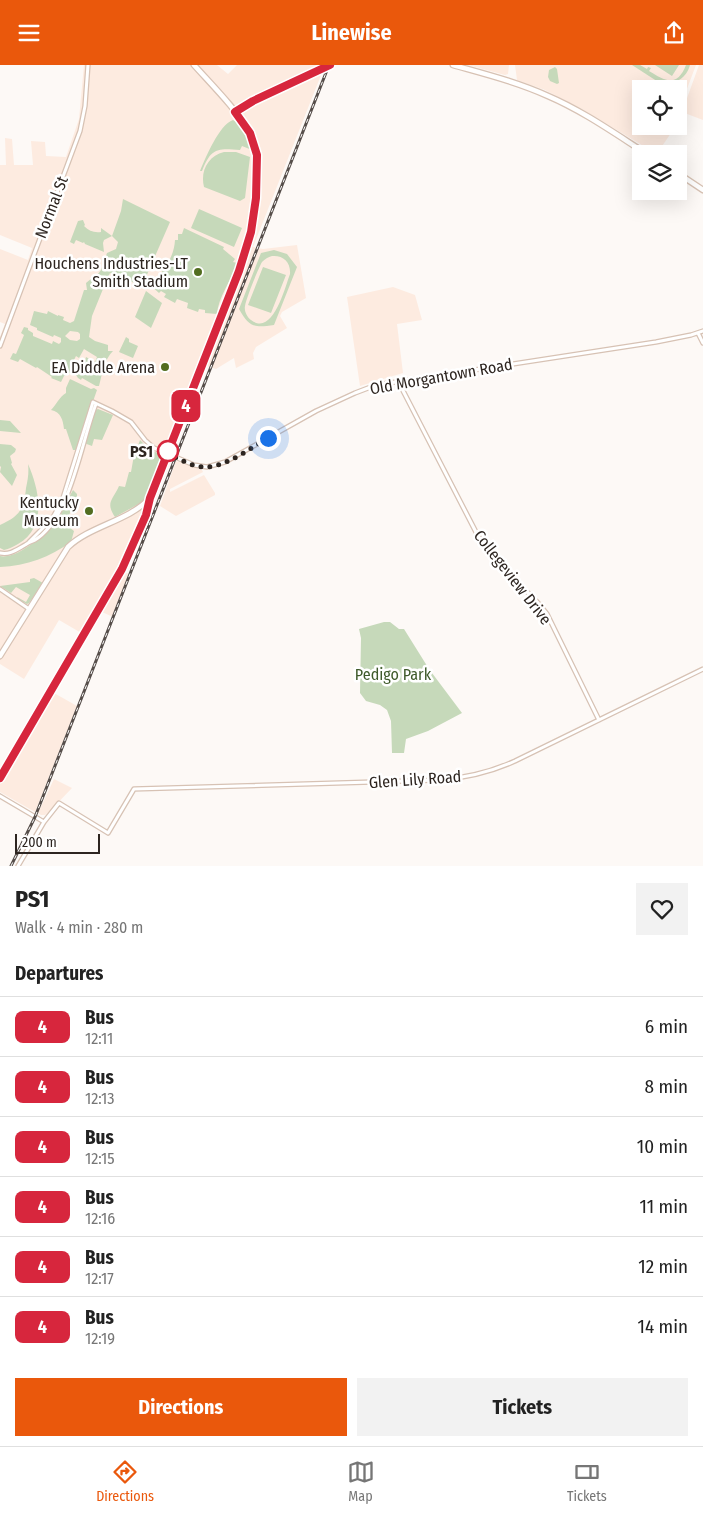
<!DOCTYPE html>
<html lang="en">
<head>
<meta charset="utf-8">
<style>
  :root { --surface:#fff; --page:#f2f2f2; --text:#222; --muted:#767676; --line:#e0e0e0; --accent:#ea580c }
  body { margin:0; font-family:"Fira Sans Condensed",sans-serif; background:var(--page); color:var(--text); height:100vh; display:flex; flex-direction:column; font-size:19px; white-space:nowrap }
  * { box-sizing:border-box; margin:0 }
  p { font-size:16px; color:var(--muted) }
  .icon { flex:none; width:28px; height:28px; fill:none; stroke:currentColor; stroke-width:2; stroke-linecap:round; stroke-linejoin:round }
  .map { position:relative; height:801px; overflow:hidden }
  .side { display:flex; flex-direction:column; background:var(--surface); flex:1 }
  .side>* { flex:none }
  .badge { padding:0 10px; border-radius:8px; font-size:18px; line-height:32px }
  .buttons { position:absolute; left:632px; top:15px; display:grid; gap:10px }
  .buttons a { display:grid; place-items:center; width:55px; height:55px; border-radius:0px; background:var(--surface); box-shadow:0 5px 20px #0002; font-size:25px }
  .scale { position:absolute; left:15px; bottom:12px; width:85px; box-sizing:border-box; padding-left:5px; border:2px solid #2d2520; border-top:0; font-size:14px; line-height:18px; white-space:nowrap; color:#2d2520; -webkit-text-stroke:4px #fff; paint-order:stroke }
  .you { position:absolute; width:25px; height:25px; margin:-12px; border:4px solid #fff; border-radius:50%; background:#1a73e8; box-shadow:0 0 0 8px #1a73e833 }
  .map>.badge { position:absolute; translate:-50% -50%; box-shadow:0 0 0 2px #fff }
  h2 { padding:0 15px; font-size:19px; line-height:45px }
  .round { display:grid; place-items:center; flex:none; width:52px; height:52px; border-radius:0px; background:var(--page) }
  .summary { display:flex; align-items:center; justify-content:space-between; height:85px; padding:0 15px }
  h1 { font-size:24px; font-weight:700; line-height:38px }
  .primary-button { display:flex; gap:10px; margin-top:auto; padding:10px 15px }
  .primary-button a { flex:1; height:58px; border-radius:0px; background:var(--accent); color:#fff; font-size:20px; font-weight:700; line-height:58px; text-align:center }
  .primary-button a+a { background:var(--page); color:var(--text) }
  ul { padding:0; list-style:none }
  li { display:flex; align-items:center; gap:15px; height:60px; padding:0 15px; border-top:1px solid var(--line) }
  li div { flex:1 }
  li b { display:block; font-size:19px }
  li em { font-style:normal }
  li .badge { min-width:55px; font-weight:700; text-align:center }
  header { display:flex; justify-content:space-between; align-items:center; height:65px; padding:0 15px; background:var(--accent); color:#fff; font-size:22px; font-weight:700 }
  .menu { display:flex; justify-content:space-around; align-items:center; height:70px; border-top:1px solid var(--line); background:var(--surface); font-size:14px; color:var(--muted) }
  .menu a { display:grid; justify-items:center; gap:2px }
  .menu .selected { color:var(--accent) }
  .map>svg:first-child { display:block }
</style>
</head>
<body>
<header><svg class="icon" aria-label="menu" viewBox="0 0 24 24"><path d="M4 6h16M4 12h16M4 18h16"/></svg>Linewise<svg class="icon" aria-label="share" viewBox="0 0 24 24"><path d="M12 15V3M7 8l5-5 5 5M5 13v7h14v-7"/></svg></header>
<div class="map">
<svg width="703" height="801" viewBox="0 0 703 801">
  <rect width="100%" height="100%" fill="#fdf9f6"/>
  <path fill="#fdebe0" d="M84,0H217L228,9L237,0H325L253,182L263,184L297,180L306,233L282,247L280,251L287,263L256,282L253,288L254,294L236,303L234,293L216,304L207,301L167,405L124,507L129,509L113,552L102,547L99,551L94,550L83,569L59,555L24,614L0,599V272L5,259L0,257V184L28,195L32,183L0,170V100H6L5,73L12,74L14,100H33L31,76L45,77L46,91L66,92L79,54Z
    M468,0H509L508,9L505,10Z
    M515,0H696L679,45V24H641V61H673L669,71L658,87L655,88L582,44L545,25L517,15Z
    M699,0H703V55L682,47Z
    M393,222L415,230L422,255L397,259L403,308L360,321L347,232Z
    M176,396L202,405L203,407L170,424V427L204,410L215,428V430L176,451L160,441Z
    M54,628L77,641L35,747L0,727V717Z
    M54,714L72,723L49,747L45,750H41L38,748Z"/>
  <path fill="#c6d9ba" fill-rule="evenodd" d="M632,0H640L647,4L648,2L651,3L649,6C665,16 677,23 686,0H690C686,14 677,16 666,22Z
    M655,0H679L672,11Z
    M555,2L557,4L559,18L557,19L550,16L548,12L549,5Z
    M233,55C244,60 248,75 252,85L242,81L240,85C217,83 211,83 202,106H200C206,92 219,60 233,55Z
    M224,87H236L250,92L245,133L240,136L204,122C200,106 208,91 224,87Z
    M123,134L170,157L142,221L110,208L106,217L101,214L98,222L103,224L92,251L89,272L95,276L108,280V286H113C104,295 102,309 99,321H96L82,313L81,315L78,313L76,310L84,299L86,292L95,297L97,292L84,284L79,293L76,291L74,295L77,297L71,307L64,311L61,317L51,313L52,312L37,302L36,303L20,294L18,297L10,294L13,288L16,289L24,270L21,268L24,262L28,263V265L33,268V271L52,279L53,276L59,279L61,277V273L54,270L53,272L37,265V263L30,260L34,246L47,249L48,246L58,251V250L64,252L63,255L70,258L74,256L84,225H87L86,218L92,213L94,214L101,205L107,188L116,184L118,177L112,171L104,175L103,178L104,187L85,179L84,177L83,178L76,175L74,179L70,177L78,156L83,155L85,160L84,161C89,166 94,168 101,167V163L112,171L121,146ZM70,266L78,267L80,269V274L77,276L70,275L65,271Z
    M199,144L242,163L234,182L191,163Z
    M184,163L224,182L223,184L235,194L233,197L237,198C231,216 218,233 217,249L205,248V245L199,244L198,247L187,243L188,238L177,234L175,238L164,232L166,229L161,226L159,228L150,220C162,208 174,194 175,175H178V169H182Z
    M274,185L287,189L297,202L274,260C254,263 249,262 239,244L261,188ZM272,191C283,190 291,197 290,209C285,222 273,272 251,255C247,252 244,246 245,241C246,234 258,204 262,197C265,194 268,192 272,191Z
    M263,202L286,210L271,248L248,240Z
    M146,226L162,238L151,263L135,252Z
    M126,272L129,274V277L138,281L133,293L119,287Z
    M70,314L91,324L94,323L97,325L76,385H73L66,364H64C63,355 61,347 51,345C56,340 60,331 66,328V323Z
    M98,344L113,350L102,375L94,374L92,381L84,378L95,345Z
    M0,355L10,356L21,368L0,366Z
    M140,375L148,383L159,389L161,395L144,436L115,452C105,437 113,435 119,421L125,422L129,407H131L134,390H137L138,387L136,386Z
    M0,379L11,380L16,384L15,387L10,391L12,398L11,399L17,410L12,421L0,407L1,402L0,401Z
    M28,399C39,424 48,462 18,479C14,481 9,484 4,485L0,483V460C20,451 24,444 26,423C28,414 29,407 28,399Z
    M73,425L77,429V434L69,450L61,451L60,449Z
    M58,452H69L73,455L70,463L74,466L71,477C50,492 27,501 0,502V491C18,495 48,467 58,452Z
    M34,513L43,518L29,538L27,539L18,534L17,532L26,537L30,530L16,522L11,528L0,521L30,517V514Z
    M384,557H390L399,564H404L429,604L462,648L428,666L406,674L404,688H392L391,656L387,645L380,640L366,636L360,628L361,573L359,564Z"/>
  <g fill="none" stroke-linecap="round" stroke-linejoin="round">
    <defs>
      <path id="minor" d="M698,268L703,278
        M0,281L80,66L85,41L88,0
        M398,316L478,471L503,502L539,539L547,549L599,655
        M29,477L52,454L62,436L93,337L112,346L131,357L145,375L154,383L194,400L207,402L225,397L316,346L355,328L376,320L656,277L691,270L703,266
        M0,488C10,490 16,485 25,480C28,478 32,476 35,475C71,453 81,377 96,339
        M0,524L29,544
        M0,731L44,757
        M18,801L44,757L59,738L108,768L134,724L439,715C465,713 491,707 515,696L703,604"/>
      <path id="major" d="M453,0C485,9 517,17 548,31C583,46 614,68 647,89
        M235,47L253,36L330,0
        M679,109L703,125
        M0,591L68,482C90,461 128,456 149,434
        M0,713L122,504L146,450L150,433L239,206C252,170 268,104 250,68C238,46 211,19 194,0"/>
    </defs>
    <use href="#minor" stroke="#d7c2b4" stroke-width="5.5"/>
    <use href="#major" stroke="#d7c2b4" stroke-width="7"/>
    <use href="#minor" stroke="#fff" stroke-width="3"/>
    <use href="#major" stroke="#fff" stroke-width="4.5"/>
    <defs>
      <path id="rail" d="M11,801L35,752L329,0"/>
    </defs>
    <use href="#rail" stroke="#564e4a" stroke-width="3"/>
    <use href="#rail" stroke="#fff" stroke-width="1" stroke-dasharray="4" stroke-linecap="butt"/>
  </g>
  <g fill="none" stroke-linecap="round" stroke-linejoin="round">
    <defs>
      <path id="line" d="M0,713L122,504L146,450L150,433L239,206L251,167L256,133L257,90L250,68L235,47L253,36L330,0"/>
    </defs>
    <use href="#line" stroke="#fff" stroke-width="11"/>
    <use href="#line" stroke="#d7263d" stroke-width="8"/>
    <path stroke="#2d2520" stroke-width="5" stroke-dasharray="0 9" d="M168,386L170,384L167,389C179,393 192,402 204,402C224,403 251,383 268,373"/>
  </g>
  <g fill="#526d20" stroke="#fff" stroke-width="2">
    <circle cx="198" cy="207" r="5"/>
    <circle cx="165" cy="302" r="5"/>
    <circle cx="89" cy="446" r="5"/>
  </g>
  <circle fill="#fff" stroke="#d7263d" stroke-width="2.5" cx="168" cy="386" r="10"/>
  <g text-anchor="middle" stroke-width="5" stroke-linejoin="round" paint-order="stroke">
    <g font-size="16" fill="#2d2520" stroke="#fff">
      <text transform="translate(51 142) rotate(-69)" y="6">Normal St</text>
      <text transform="translate(441 311) rotate(-10)" y="6">Old Morgantown Road</text>
      <text transform="translate(513 512) rotate(52)" y="6">Collegeview Drive</text>
      <text transform="translate(415 714) rotate(-4)" y="6">Glen Lily Road</text>
    </g>
    <g font-size="16" fill="#2d2520" stroke="#fff" text-anchor="end">
      <text x="188" y="204">Houchens Industries-LT<tspan x="188" dy="18">Smith Stadium</tspan></text>
      <text x="155" y="308">EA Diddle Arena</text>
      <text x="79" y="443">Kentucky<tspan x="79" dy="18">Museum</tspan></text>
    </g>
    <g font-size="16" font-weight="bold" fill="#2d2520" stroke="#fff" text-anchor="end">
      <text x="153" y="392">PS1</text>
    </g>
    <g font-size="16" fill="#3f5a2b" stroke="#fff">
      <text x="393" y="615">Pedigo Park</text>
    </g>
  </g>
</svg>
<div class="buttons">
<a><svg class="icon" aria-label="locate" viewBox="0 0 24 24"><circle cx="12" cy="12" r="6"/><path d="M12 2v4M12 18v4M2 12h4M18 12h4"/></svg></a>
<a><svg class="icon" aria-label="layers" viewBox="0 0 24 24"><path d="M12 4l9 5-9 5-9-5zM3 14l9 5 9-5"/></svg></a>
</div>
<div class="scale">200 m</div>
<div class="you" style="left:268px;top:373px"></div>
<b class="badge" style="left:186px;top:341px;background:#d7263d;color:#fff">4</b>
</div>
<section class="side">
<div class="summary"><div><h1>PS1</h1><p>Walk · 4 min · 280 m</p></div><a class="round"><svg class="icon" aria-label="heart" viewBox="0 0 24 24"><path d="M12 20l-8-8c-3-5 5-10 8-4 3-6 11-1 8 4z"/></svg></a></div>
<h2>Departures</h2>
<ul>
<li><span class="badge" style="background:#d7263d;color:#fff">4</span><div><b>Bus</b><p>12:11</p></div><em>6 min</em></li>
<li><span class="badge" style="background:#d7263d;color:#fff">4</span><div><b>Bus</b><p>12:13</p></div><em>8 min</em></li>
<li><span class="badge" style="background:#d7263d;color:#fff">4</span><div><b>Bus</b><p>12:15</p></div><em>10 min</em></li>
<li><span class="badge" style="background:#d7263d;color:#fff">4</span><div><b>Bus</b><p>12:16</p></div><em>11 min</em></li>
<li><span class="badge" style="background:#d7263d;color:#fff">4</span><div><b>Bus</b><p>12:17</p></div><em>12 min</em></li>
<li><span class="badge" style="background:#d7263d;color:#fff">4</span><div><b>Bus</b><p>12:19</p></div><em>14 min</em></li>
</ul>
<div class="primary-button"><a>Directions</a><a>Tickets</a></div>
</section>
<nav class="menu">
<a class="selected"><svg class="icon" aria-label="directions" viewBox="0 0 24 24"><path d="M12 3l9 9-9 9-9-9zM9 14v-3h6M13 9l2 2-2 2"/></svg>Directions</a>
<a><svg class="icon" aria-label="map" viewBox="0 0 24 24"><path d="M3 6l6-2 6 2 6-2v14l-6 2-6-2-6 2zM9 4v14M15 6v14"/></svg>Map</a>
<a><svg class="icon" aria-label="tickets" viewBox="0 0 24 24"><path d="M3 7h18v10H3zM15 7v10"/></svg>Tickets</a>
</nav>
</body>
</html>
